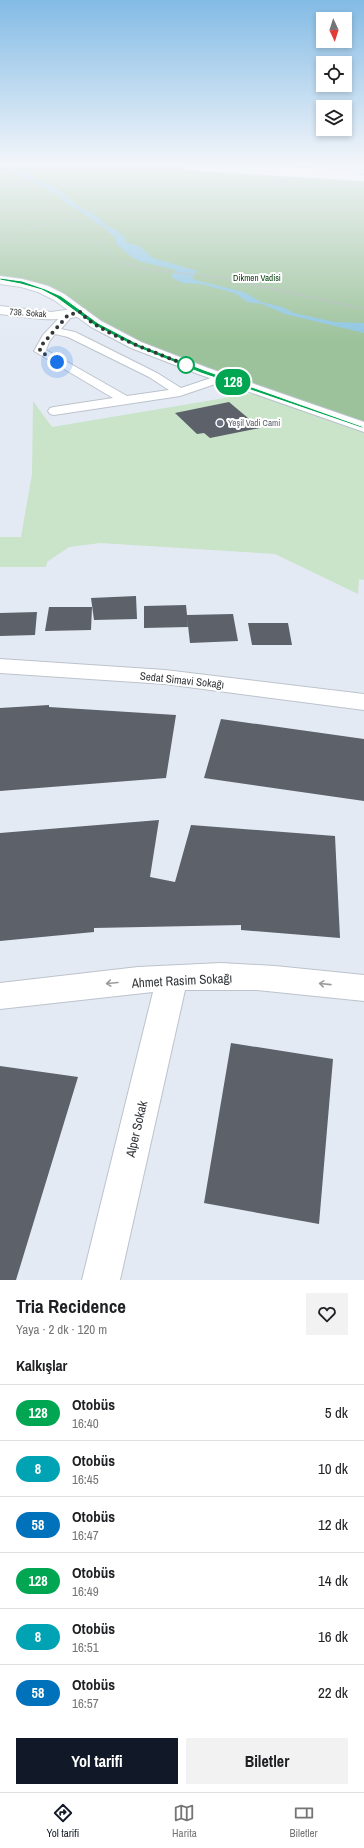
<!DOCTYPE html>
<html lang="tr">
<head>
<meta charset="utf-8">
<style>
  :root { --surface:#fff; --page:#f2f2f2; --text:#202124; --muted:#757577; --line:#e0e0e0; --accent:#111827 }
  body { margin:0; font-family:"Archivo Narrow",sans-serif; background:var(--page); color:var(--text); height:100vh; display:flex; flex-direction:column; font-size:15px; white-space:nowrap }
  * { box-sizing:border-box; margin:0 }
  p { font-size:13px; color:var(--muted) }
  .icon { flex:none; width:22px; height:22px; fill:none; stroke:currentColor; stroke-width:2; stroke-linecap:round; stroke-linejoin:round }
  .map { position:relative; height:1280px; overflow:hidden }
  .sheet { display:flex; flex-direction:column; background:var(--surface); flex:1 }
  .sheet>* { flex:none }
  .badge { padding:0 8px; border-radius:13px; font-size:14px; line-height:26px }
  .needle { width:26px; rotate:176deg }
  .controls { position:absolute; left:316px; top:12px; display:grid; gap:8px }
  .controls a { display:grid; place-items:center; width:36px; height:36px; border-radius:0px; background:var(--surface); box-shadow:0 2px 6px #0003; font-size:20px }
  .you { position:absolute; width:20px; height:20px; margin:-10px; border:3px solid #fff; border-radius:50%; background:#1a73e8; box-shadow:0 0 0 6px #1a73e833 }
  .map>.badge { position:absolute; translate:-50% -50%; box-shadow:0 0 0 2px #fff }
  h2 { padding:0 16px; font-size:15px; line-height:36px }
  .round { display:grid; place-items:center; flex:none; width:42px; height:42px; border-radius:0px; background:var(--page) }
  .summary { display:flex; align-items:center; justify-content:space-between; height:68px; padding:0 16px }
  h1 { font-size:19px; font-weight:800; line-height:30px }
  .cta { display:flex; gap:8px; margin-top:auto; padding:8px 16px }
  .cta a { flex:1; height:46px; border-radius:0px; background:var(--accent); color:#fff; font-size:16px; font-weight:800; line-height:46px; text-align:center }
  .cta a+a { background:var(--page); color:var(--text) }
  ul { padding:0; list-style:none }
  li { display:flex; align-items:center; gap:12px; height:56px; padding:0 16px; border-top:1px solid var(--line) }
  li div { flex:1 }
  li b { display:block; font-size:15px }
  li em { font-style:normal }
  li .badge { min-width:44px; font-weight:700; text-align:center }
  .menu { display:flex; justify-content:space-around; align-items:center; height:56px; border-top:1px solid var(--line); background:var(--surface); font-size:11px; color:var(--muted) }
  .menu a { display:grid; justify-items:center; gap:2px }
  .menu .current { color:var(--accent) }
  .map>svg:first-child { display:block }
</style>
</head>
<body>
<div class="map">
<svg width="364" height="1280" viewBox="0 0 364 1280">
  <rect width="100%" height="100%" fill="#e4eaf4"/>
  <path fill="#c9e4c8" d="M0,164H180L187,166L364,178V580L359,579L358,594L275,554L100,543L69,547L47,562L46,567H0V537H21L32,474L33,401L52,427L261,392Z"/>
  <path fill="#9bc29a" d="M0,164H180L187,166L364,178V427L136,345L59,297L0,280Z"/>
  <path fill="#8dc5e0" d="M3,164H14L41,182L57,188L82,209L92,213L109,227L117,230L125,238L127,243L139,246L153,258L197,271L192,278L195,280L244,292L261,302L282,307L294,313L335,322L364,323V333L285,314L262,304L247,302L238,295L231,292L201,284L182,283L171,277L176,270L142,262L133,258L117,245L115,238L103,226L97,224L91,218L66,203L58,195L18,175L10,168H6Z"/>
  <path fill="#5c616a" d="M229,402L260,428L210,438L204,433L197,434L175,413Z
    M136,596L137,619L94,620L91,598Z
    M186,605L187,615L233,614L238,641L190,643L187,617L188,627L144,628V606Z
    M49,607H92L91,630L45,631Z
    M37,612L35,635L0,636V613Z
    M248,623H288L292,645H252Z
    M49,705V707L176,715L166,778L0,791V708Z
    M221,719L364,739V801L204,778Z
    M159,820L150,877L175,882L191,825L335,836L340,938L241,930V925L94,928V932L0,941V833Z
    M231,1043L333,1059L319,1224L204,1203Z
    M0,1066L78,1077L16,1280H0Z"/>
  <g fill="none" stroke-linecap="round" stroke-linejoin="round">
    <defs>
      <path id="service" d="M238,164L352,171L356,173L352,175L237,168L228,172L224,170L227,165Z
        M68,312L73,315L61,329L75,332L157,373L181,388L223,374L229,378L227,380L180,396L54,415L50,414L48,411L50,408L54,407L113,398L34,351L43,335L64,313ZM55,334L68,337L149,377L169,390L127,396L46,350L49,342Z"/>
      <path id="minor" d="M175,164L364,175V181L199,171L177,166Z
        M0,306L51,312L80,308L85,309L87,312L85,315C56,323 29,318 0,314Z
        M0,659L165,670L364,694V710L165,684L0,673Z
        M221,963L275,966L364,975V1001L257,990H185L120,1280H82L153,992L0,1009V983L138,967Z"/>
      <path id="tertiary" d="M0,276L22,279L48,286L64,294L101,321L141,342L208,368L364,422V432L198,374L131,348L91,327L54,300L38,292L21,287L0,284Z"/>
    </defs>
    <use href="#service" stroke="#bcc3cc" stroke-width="2"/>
    <use href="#minor" stroke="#bcc3cc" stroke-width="2"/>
    <use href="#tertiary" stroke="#bcc3cc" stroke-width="2"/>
    <path stroke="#aeb3bb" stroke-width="1" stroke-dasharray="2 1" stroke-linecap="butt" d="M0,169L77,219L109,254L118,261
      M0,238L9,237L38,226L77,219"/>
    <path stroke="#aeb3bb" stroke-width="1.5" stroke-dasharray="2.5 1" stroke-linecap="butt" d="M117,260L139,268L224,278L364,309"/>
    <use href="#service" fill="#fff" fill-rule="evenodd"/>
    <use href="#minor" fill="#fff" fill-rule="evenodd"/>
    <use href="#tertiary" fill="#fff" fill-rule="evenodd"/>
  </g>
  <defs><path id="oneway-shaft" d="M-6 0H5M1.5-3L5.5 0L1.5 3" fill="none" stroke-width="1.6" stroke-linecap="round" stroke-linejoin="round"/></defs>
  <g stroke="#9a9b9c">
    <use href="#oneway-shaft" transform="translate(112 983) rotate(175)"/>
    <use href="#oneway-shaft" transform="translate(325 984) rotate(-174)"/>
  </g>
  <linearGradient id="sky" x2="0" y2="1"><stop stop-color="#83bbe5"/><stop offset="0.48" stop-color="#f3f6fa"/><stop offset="1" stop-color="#f3f6fa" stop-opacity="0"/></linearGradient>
  <rect width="364" height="343" fill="url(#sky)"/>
  <path fill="#00a651" stroke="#fff" d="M0,278L22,281L45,289L61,296L98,323L138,344L204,370L364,427L362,428L201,373L134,346L94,325L57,298L42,290L21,284L0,280Z"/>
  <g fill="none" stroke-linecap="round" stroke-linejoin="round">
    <path stroke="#34373a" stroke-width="4" stroke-dasharray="0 7.2" d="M57,362L40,351V347L68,315L80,312C97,333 163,355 189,366L186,365"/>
  </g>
  <circle fill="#fff" stroke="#00a651" stroke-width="2" cx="186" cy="365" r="8"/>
  <circle fill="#6b7280" stroke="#fff" stroke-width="1.5" cx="220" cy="423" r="4"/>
  <g text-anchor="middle" stroke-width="4" stroke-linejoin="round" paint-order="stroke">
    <g font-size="9" fill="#003d08" stroke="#fff">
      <text x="257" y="281">Dikmen Vadisi</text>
    </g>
    <g font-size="9" fill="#34373a" stroke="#fff">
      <text transform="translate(28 313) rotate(4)" y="3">738. Sokak</text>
    </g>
    <g font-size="9" fill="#5b616d" stroke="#fff" text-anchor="start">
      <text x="228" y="426">Yeşil Vadi Cami</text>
    </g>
    <g font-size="11" fill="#34373a" stroke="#fff">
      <text transform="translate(182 680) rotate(6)" y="4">Sedat Simavi Sokağı</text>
    </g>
    <g font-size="13" fill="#34373a" stroke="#fff">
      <text transform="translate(182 980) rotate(-3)" y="5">Ahmet Rasim Sokağı</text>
      <text transform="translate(136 1129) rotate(-77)" y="5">Alper Sokak</text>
    </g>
  </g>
</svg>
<div class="controls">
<a><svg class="needle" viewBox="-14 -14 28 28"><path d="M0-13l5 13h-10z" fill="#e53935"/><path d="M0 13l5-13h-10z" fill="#757577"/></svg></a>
<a><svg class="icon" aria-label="locate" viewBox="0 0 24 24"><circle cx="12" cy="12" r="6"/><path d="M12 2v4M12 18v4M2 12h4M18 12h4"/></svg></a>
<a><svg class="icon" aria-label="layers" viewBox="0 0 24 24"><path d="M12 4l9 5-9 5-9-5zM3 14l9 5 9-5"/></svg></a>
</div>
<div class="you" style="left:57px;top:362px"></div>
<b class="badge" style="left:233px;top:382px;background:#00a651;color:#fff">128</b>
</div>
<section class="sheet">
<div class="summary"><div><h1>Tria Recidence</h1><p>Yaya · 2 dk · 120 m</p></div><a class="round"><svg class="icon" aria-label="heart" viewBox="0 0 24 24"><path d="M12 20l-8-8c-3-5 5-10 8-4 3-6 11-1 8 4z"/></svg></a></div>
<h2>Kalkışlar</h2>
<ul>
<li><span class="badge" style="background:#00a651;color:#fff">128</span><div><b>Otobüs</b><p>16:40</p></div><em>5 dk</em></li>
<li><span class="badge" style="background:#00a3b4;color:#fff">8</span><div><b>Otobüs</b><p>16:45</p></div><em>10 dk</em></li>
<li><span class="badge" style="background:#0072bc;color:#fff">58</span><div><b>Otobüs</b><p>16:47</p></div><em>12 dk</em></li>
<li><span class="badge" style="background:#00a651;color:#fff">128</span><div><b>Otobüs</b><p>16:49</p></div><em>14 dk</em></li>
<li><span class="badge" style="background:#00a3b4;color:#fff">8</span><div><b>Otobüs</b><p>16:51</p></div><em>16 dk</em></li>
<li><span class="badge" style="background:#0072bc;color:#fff">58</span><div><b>Otobüs</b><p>16:57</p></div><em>22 dk</em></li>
</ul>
<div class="cta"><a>Yol tarifi</a><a>Biletler</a></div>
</section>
<nav class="menu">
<a class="current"><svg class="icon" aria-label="directions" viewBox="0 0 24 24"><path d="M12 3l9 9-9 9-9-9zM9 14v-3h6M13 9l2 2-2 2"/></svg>Yol tarifi</a>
<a><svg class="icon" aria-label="map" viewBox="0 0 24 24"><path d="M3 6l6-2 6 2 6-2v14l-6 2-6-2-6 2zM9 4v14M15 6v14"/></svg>Harita</a>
<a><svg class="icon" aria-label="tickets" viewBox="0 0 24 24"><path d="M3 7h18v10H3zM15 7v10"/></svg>Biletler</a>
</nav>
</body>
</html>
